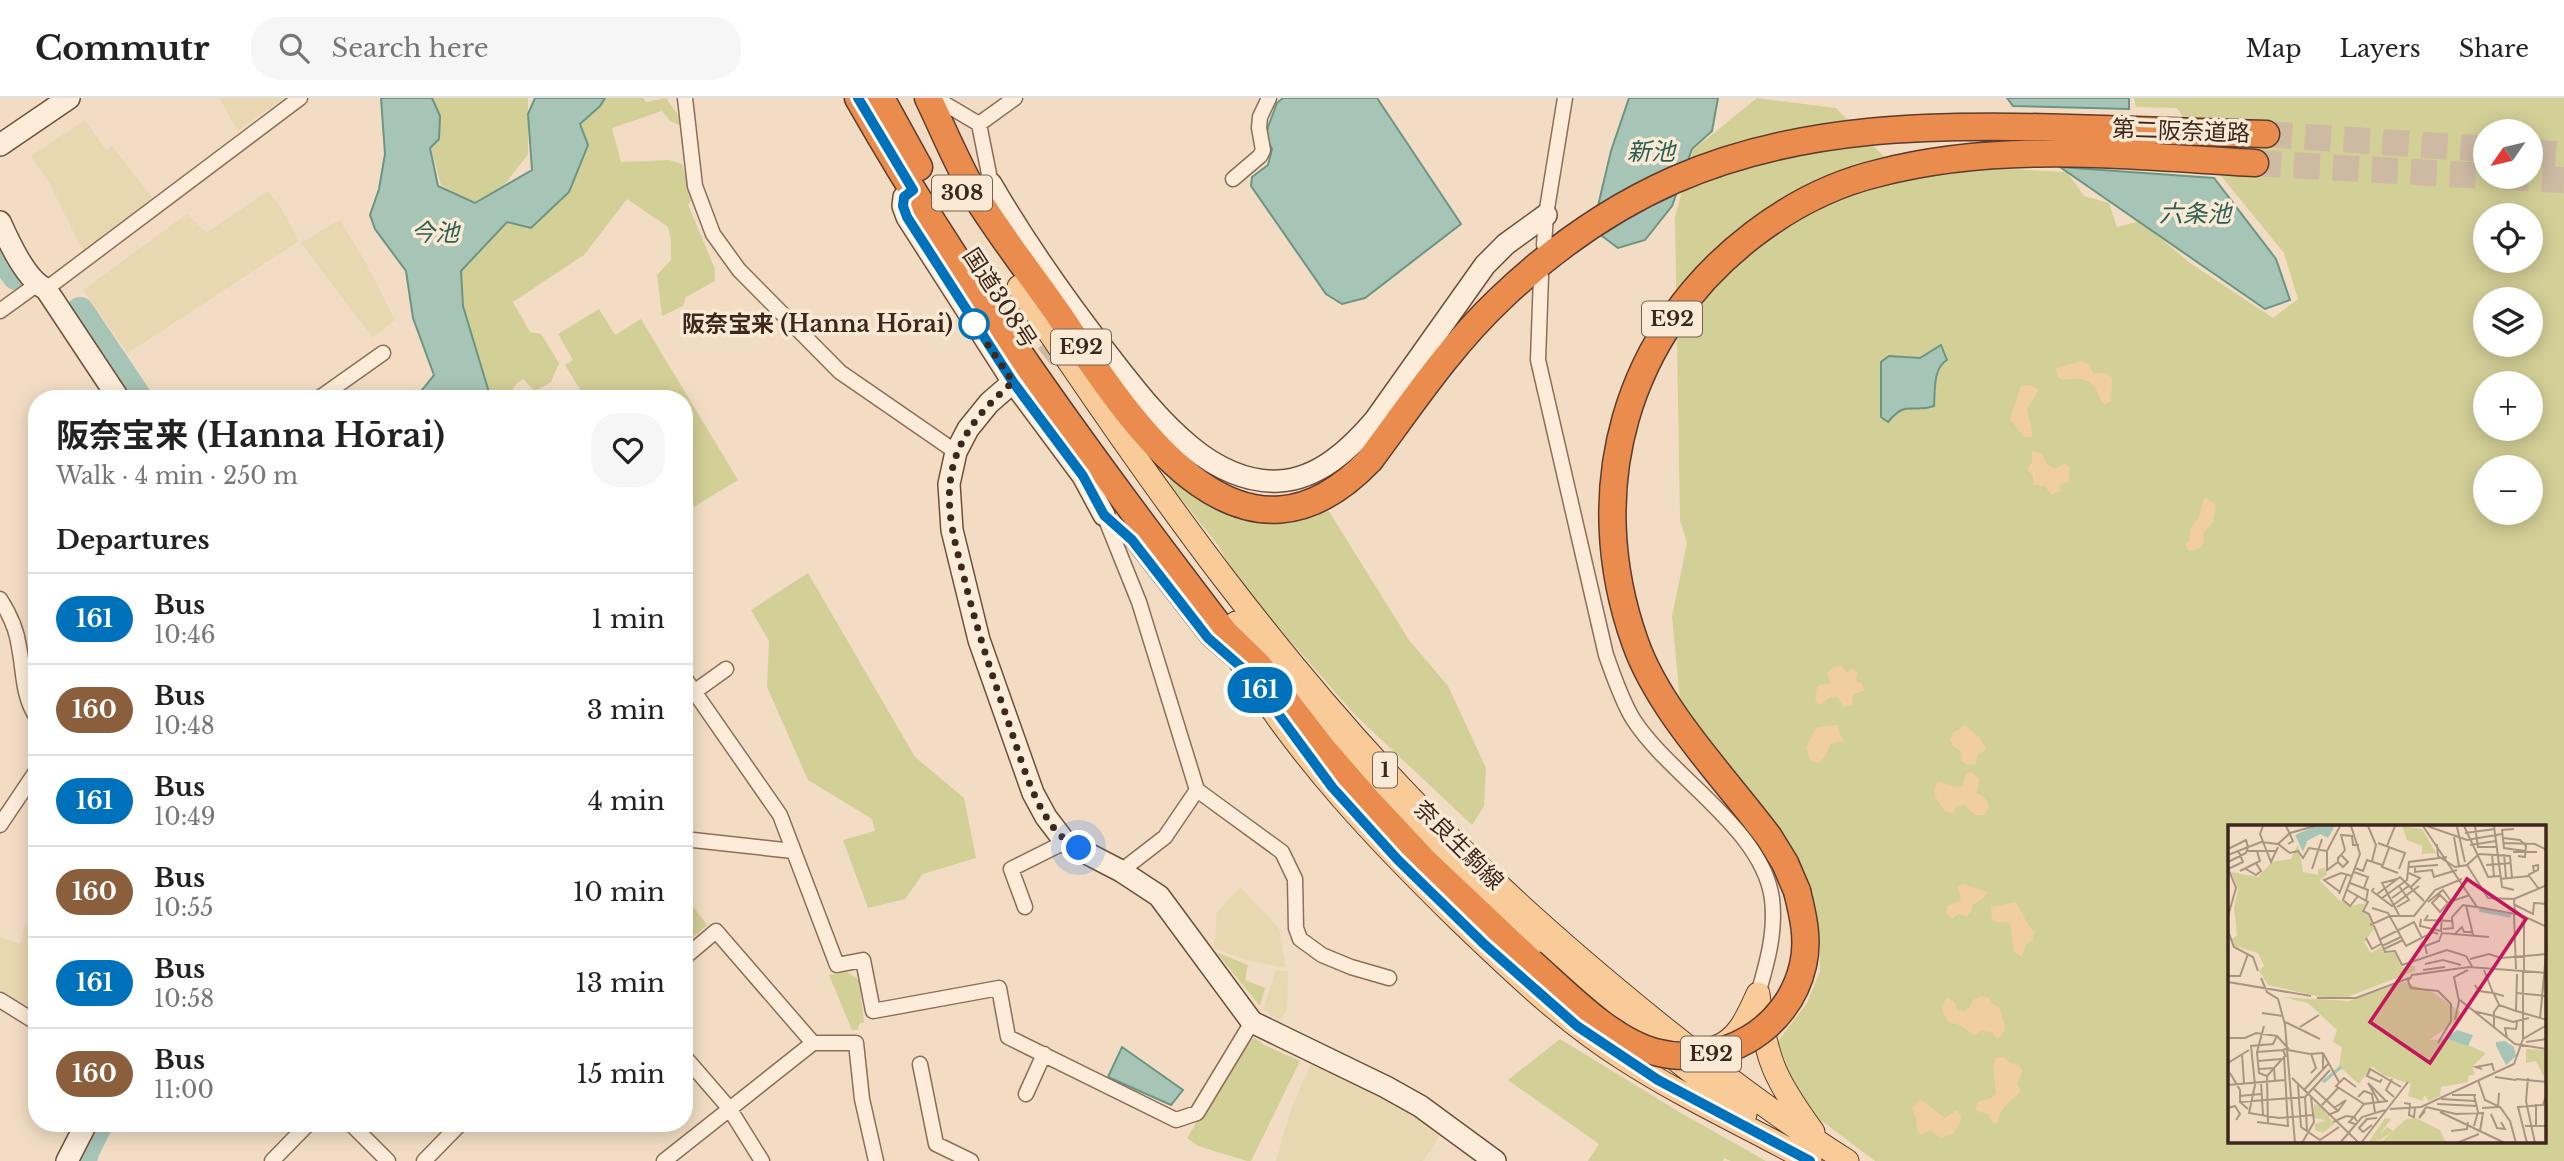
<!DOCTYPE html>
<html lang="en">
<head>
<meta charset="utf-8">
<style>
  :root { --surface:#fff; --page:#f6f6f6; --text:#222; --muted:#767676; --line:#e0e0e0 }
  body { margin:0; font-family:"Libre Baskerville","Noto Sans JP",serif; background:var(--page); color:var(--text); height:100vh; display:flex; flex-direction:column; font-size:26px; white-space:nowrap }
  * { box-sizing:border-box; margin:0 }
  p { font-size:23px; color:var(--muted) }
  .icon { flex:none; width:38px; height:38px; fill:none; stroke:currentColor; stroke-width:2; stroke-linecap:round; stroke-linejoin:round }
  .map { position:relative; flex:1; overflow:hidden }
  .side { position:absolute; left:28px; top:292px; width:665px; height:742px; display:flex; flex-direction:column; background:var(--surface); border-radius:28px; box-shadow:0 4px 18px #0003 }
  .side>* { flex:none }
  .badge { padding:0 14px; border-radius:23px; font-size:24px; line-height:46px }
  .needle { width:46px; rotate:236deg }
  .fabs { position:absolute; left:2473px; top:21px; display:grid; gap:14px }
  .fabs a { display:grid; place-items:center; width:70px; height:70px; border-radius:50%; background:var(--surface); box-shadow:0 4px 18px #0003; font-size:35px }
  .you { position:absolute; width:35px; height:35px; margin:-18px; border:5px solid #fff; border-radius:50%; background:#1a73e8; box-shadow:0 0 0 10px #1a73e833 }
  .map>.badge { position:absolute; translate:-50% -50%; box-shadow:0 0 0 4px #fff }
  h2 { padding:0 28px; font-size:26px; line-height:63px }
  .round { display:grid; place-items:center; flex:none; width:74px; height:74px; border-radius:28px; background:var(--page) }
  .headline { display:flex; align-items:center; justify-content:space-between; height:119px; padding:0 28px }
  h1 { font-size:33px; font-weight:700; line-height:52px }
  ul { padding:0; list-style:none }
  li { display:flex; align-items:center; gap:21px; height:91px; padding:0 28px; border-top:2px solid var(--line) }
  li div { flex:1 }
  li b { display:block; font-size:26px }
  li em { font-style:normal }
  li .badge { min-width:77px; font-weight:700; text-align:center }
  header { display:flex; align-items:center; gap:42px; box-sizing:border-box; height:98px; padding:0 35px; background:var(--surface); border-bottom:2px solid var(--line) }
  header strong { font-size:33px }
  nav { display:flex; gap:38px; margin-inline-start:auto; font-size:24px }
  .search { width:490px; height:63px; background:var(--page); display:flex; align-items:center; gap:18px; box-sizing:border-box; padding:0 24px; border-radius:28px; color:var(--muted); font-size:26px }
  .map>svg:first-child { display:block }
</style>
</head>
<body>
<header>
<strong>Commutr</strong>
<div class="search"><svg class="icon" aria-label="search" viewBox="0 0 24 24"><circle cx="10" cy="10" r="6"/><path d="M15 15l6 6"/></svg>Search here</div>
<nav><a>Map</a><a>Layers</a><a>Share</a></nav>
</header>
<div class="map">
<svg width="2564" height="1063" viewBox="0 0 2564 1063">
  <rect width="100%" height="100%" fill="#f2ddc4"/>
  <path fill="#e9d7b1" d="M219,0H284L238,33Z
    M85,22L106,52L112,48L153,100L84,155L50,86L31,58Z
    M268,93L280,108L299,143L128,255L83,192L187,116L206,135Z
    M337,123L341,124L366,165L395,222L373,240L301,145Z
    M1240,789L1279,830L1286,870L1245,862L1214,850L1217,814Z
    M37,816V921L0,899V839L20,846L24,829Z
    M1276,872L1288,873L1287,912L1279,924L1263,911Z
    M1311,966L1382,999L1441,1036L1423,1063H1276L1292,1008Z"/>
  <path fill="#d2cf97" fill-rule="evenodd" d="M432,0H528V56L506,85L475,105L441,87L431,50L439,41L440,18Z
    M605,0H643L646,4L666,0L681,21L680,27L670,23L662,13L612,30L621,64L669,62L682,66L693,100L688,107L715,171V183L686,199L683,208L662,218L657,177L671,162V142L668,129L627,101L584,157L513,204L530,234L541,236L559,265L551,284L535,293L523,281L516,286L506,301H491L463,208L461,173L507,124L579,26L600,8Z
    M1757,0L1836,10L1895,70L1890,88L1918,76L1986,70L2067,74L2084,98L2109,105L2117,129L2140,123L2190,165L2273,220L2298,201L2284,155L2222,79L2177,10L2136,9L2134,0H2564V1063H1875L1806,1011L1787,981L1776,946L1807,905L1820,873V844L1814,811L1733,676L1680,602L1672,518L1687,445L1680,422L1675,119L1693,52ZM2485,33H2530V79H2485ZM2485,117H2530V163H2485ZM2485,201H2530V247H2485ZM2485,285H2530V331H2485ZM2485,369H2530V415H2485ZM2230,729H2545V1044H2230Z
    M599,211L615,237L641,221L738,382L684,415V301H586L565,267L573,262L558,236Z
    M1168,374L1215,408L1325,407L1409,542L1448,588L1486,670L1484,708L1472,727L1354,616L1241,486L1217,446L1171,388Z
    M808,475L915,659L964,700L976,760L923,776L905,801L868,810L843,742L875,733L872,721L808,682L767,589L769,543L751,512Z
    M684,802H688L707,827L684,847Z
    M1216,854L1248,867L1245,882L1265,890L1260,908Z
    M847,874L859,882L864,924L859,926L858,932H852L829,877Z
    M1255,940L1264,947L1300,963L1251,1063H1247L1198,1048L1187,1040L1246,944Z
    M1560,941L1681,1015L1766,1063H1731L1724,1060L1723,1063H1588L1599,1046L1508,982Z"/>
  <path fill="#f1ce9f" d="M2081,263L2089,266L2093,275H2106L2112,280L2111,303L2105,307C2098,302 2100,298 2096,291C2088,278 2075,280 2062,282L2057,278L2056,270Z
    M2030,287L2039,292L2027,312L2032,332V339H2024L2010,321L2021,288Z
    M2032,353L2041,355L2047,366L2055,371L2065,365L2070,369L2069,384L2059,387L2061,393L2051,397L2045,388L2033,387V377L2027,372L2032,364Z
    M2205,399L2216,407L2213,424L2203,436L2204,444L2199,451L2189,453L2185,447L2190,441C2190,424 2192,431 2199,418C2201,412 2202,406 2205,399Z
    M1842,568L1847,575L1852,570L1857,574L1856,582L1863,587L1864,593L1853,596V607L1844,609L1838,599H1830L1821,607L1815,605L1817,588L1830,585L1827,575L1833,569Z
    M1838,627V633L1844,643L1831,645L1826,657L1819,665L1811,663L1806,649L1817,629Z
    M1965,627L1979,639L1987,651L1977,657L1976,666L1967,667L1961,662V653L1953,648L1950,641L1953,635Z
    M1972,674L1979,681L1977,695L1985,700L1989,709L1984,717H1975L1964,707L1957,708L1953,715L1945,714C1939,702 1929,697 1938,683L1954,689H1963L1966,675Z
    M1963,786L1987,794L1985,799L1973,807L1972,813L1967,818L1958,816L1952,821L1946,815L1948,808L1961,802L1957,788Z
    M2015,804C2023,813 2025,825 2034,833L2033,841L2026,847L2022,859L2014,854L2011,828L2007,823L2000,825L1992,822L1991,809Z
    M1981,898L1989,900L1992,906L2000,910C2002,924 2011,932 1997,941L1992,934L1981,933L1975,937C1972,936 1969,933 1966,931C1952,920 1951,934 1941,909L1948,899L1955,905L1957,912L1963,913L1970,909L1973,902Z
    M2004,959L2010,965L2019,967L2023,973L2017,985L2021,993C2011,1004 2000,1008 1998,1024L1993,1026L1989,1017L1975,1012L1978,1004L1991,1000L1996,995L1993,970L1995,960Z
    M1920,1001L1945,1020L1956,1012L1962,1020L1954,1035L1941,1040L1930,1032L1921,1037L1917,1032V1022L1912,1011Z"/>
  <path fill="#a7c5b7" stroke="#6c9584" stroke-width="2" d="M381,0H432L440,18L439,41L430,50L438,88L475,105L532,72L528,16L535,0H605L600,8L580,26L588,47L569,94L531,130L507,124L461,173L463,208L491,301H415L434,277L413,220L406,173L375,131L370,117L379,91L385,56Z
    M1283,0H1377L1461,126L1365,200L1342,206L1326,196L1251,88L1252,79L1268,67L1272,51L1266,40L1268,29L1277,5Z
    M1629,0H1718L1712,33L1692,51L1672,108L1645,142L1618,150L1602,138L1597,112L1611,53Z
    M2007,0H2129V11L2013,8Z
    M2060,69L2214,80L2276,161L2290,202L2265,211Z
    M1941,247L1947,262C1933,270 1935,293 1934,308C1911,316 1907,301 1888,324L1881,319V264L1889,258L1920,260Z
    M1122,949L1183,992L1171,1007L1108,979Z"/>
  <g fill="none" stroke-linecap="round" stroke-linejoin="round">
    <path stroke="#a7c5b7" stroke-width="28" d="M0,155L16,178
      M80,213L139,301
      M83,1063L85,1054L99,1026"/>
    <path stroke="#ceb9a3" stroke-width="21" stroke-dasharray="21 10" stroke-linecap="butt" d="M1020,278L1072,237"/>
    <path stroke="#ceb9a3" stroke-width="26" stroke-dasharray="26 13" stroke-linecap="butt" d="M2266,36L2485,51
      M2530,54L2564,57
      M2255,65L2485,78
      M2503,79L2564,82"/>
    <defs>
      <path id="street" d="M685,0L695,88L713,136L739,172L840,274L956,354
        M935,0L979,26L991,86L984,91
        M979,26L1015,0
        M1233,81L1260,58L1263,52L1259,30L1260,19L1269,0
        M1544,147L1546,117L1565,0
        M1541,178L1538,262L1606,557C1614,579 1621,601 1633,621C1670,679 1763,731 1772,801C1776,834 1767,865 1758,896
        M46,191L300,0
        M0,213L36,187
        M318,301L383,255
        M1104,417L1139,504L1197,692L1282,754L1295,781L1296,830L1300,841L1322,857L1351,869L1389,880
        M1108,421L1132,442L1208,540L1242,569
        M0,501C9,515 17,532 19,549C24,573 22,598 37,620
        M684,579L780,717L837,867L863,862L873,913L999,890L1008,939L1176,1022L1197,1015L1252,924
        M694,594L726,571
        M0,727L37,672
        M684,741L793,753
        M1121,773L1165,739L1197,692
        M1025,809L1011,771L1065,744
        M684,860L716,833L813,945
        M0,902L37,925
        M684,958L729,1010L762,1063
        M920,966L936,1046L971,1063
        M1026,996L1044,956
        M351,1026L388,1063
        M272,1063L308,1026
        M424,1063L460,1026
        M664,1063L813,945H856L862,1001L876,1063"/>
      <path id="secondary" d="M0,47L69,0
        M991,86C1026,146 1066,203 1109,258C1134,290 1159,323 1191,349C1215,369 1247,385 1279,383C1319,381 1351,350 1375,322L1485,167L1506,146L1546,117
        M913,92L904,99L903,108L907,119L1013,284L1083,378L1104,417
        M0,124C9,144 26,182 46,191L119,301
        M1020,278L989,305L968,331L956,354L949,386L952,432L979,542L1033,695L1046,719L1065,744L1121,773L1159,798L1252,924L1386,989L1420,1008L1495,1063
        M67,1063L86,1026"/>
      <path id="primary" d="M1019,189C1150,386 1289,583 1459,749C1524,814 1593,873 1665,931C1724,978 1783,1023 1847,1063
        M1236,525L1327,633L1457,770L1557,864L1622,919L1745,1016
        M1239,561C1299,660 1379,744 1461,824C1512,873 1564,923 1624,961C1683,999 1748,1029 1810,1063
        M1717,949C1740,940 1748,917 1758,896C1765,961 1775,982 1813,1034"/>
      <path id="highway" d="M858,0C965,188 1093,363 1224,534L1257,566L1322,650L1367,702L1424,763L1531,864
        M881,0L919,69
        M928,0C944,33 958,68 977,100C1002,140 1032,178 1059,217C1128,318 1238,500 1370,362C1411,307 1450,248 1500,201C1551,152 1609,111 1674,82C1799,27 1936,26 2070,30C2135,32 2201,34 2266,36
        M1797,793L1785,765L1769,739C1725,680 1659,613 1635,544C1581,392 1625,234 1754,136C1792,107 1833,86 1879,75C2002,43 2130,58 2255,65"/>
    </defs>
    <use href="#street" stroke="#906d58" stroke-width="17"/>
    <use href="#secondary" stroke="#714e3b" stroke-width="24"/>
    <use href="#primary" stroke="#5d3c2d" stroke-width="25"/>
    <use href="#highway" stroke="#5d3c2d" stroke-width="29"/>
    <use href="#street" stroke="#fcecd9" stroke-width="14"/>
    <use href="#secondary" stroke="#fcecd9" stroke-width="21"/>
    <use href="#primary" stroke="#f8cb99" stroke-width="23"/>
    <use href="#highway" stroke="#e98c4e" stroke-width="26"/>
    <defs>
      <path id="highway-bridge" d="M1531,864C1565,894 1610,942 1655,954C1720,971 1788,933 1803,867C1809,842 1803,817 1797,793"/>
    </defs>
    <use href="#highway-bridge" stroke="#5d3c2d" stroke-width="29" stroke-linecap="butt"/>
    <use href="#highway-bridge" stroke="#e98c4e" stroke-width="26"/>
  </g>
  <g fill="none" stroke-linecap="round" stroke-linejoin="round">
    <defs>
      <path id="line" d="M858,0L913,92L904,99L903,108L907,119L1013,284L1083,378L1104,417L1132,442L1208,540L1248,575L1332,689L1398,762L1485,847L1577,928L1658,982L1810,1063"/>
    </defs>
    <use href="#line" stroke="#fff" stroke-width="16"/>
    <use href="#line" stroke="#0072bc" stroke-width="10"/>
    <path stroke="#3e281e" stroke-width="7" stroke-dasharray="0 12.6" d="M974,226L1013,284C981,312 954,342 950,386C947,416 955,446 963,475C975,526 991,574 1008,623C1019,655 1028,689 1045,717C1054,732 1064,743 1079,750"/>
  </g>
  <circle fill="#fff" stroke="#0072bc" stroke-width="3.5" cx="974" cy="226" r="14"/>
  <g text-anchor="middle" stroke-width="7" stroke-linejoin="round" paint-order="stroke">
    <g fill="#f9e9d5" stroke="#766255" stroke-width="2">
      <rect x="932" y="77.5" width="60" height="35" rx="5"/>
      <rect x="1642" y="203.5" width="60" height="35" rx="5"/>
      <rect x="1051" y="231.5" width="60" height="35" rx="5"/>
      <rect x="1373" y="654.5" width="24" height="35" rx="5"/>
      <rect x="1681" y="938.5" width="60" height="35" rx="5"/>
    </g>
    <g font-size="21" font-weight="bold" fill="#3e281e">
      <text x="962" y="102">308</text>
      <text x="1672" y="228">E92</text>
      <text x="1081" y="256">E92</text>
      <text x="1385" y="679">1</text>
      <text x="1711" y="963">E92</text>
    </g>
    <g font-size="23" fill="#3e281e" stroke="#f9e9d5">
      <text transform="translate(2181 33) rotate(2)" y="8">第二阪奈道路</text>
      <text transform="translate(1000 200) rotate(57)" y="8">国道308号</text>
      <text transform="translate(1459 747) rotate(45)" y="8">奈良生駒線</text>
    </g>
    <g font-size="23" font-weight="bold" fill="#3e281e" stroke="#f9e9d5" text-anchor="end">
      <text x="953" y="234">阪奈宝来 (Hanna Hōrai)</text>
    </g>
    <g font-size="24" font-style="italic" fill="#2c5f54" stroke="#f9e9d5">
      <text x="1651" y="62">新池</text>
      <text x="2195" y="124">六条池</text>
      <text x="435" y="143">今池</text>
    </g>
  </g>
  <g transform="translate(2228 727)">
    <rect width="318" height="318" fill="#f2ddc4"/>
    <path d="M174,1L194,4L208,28L194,29V21L179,15ZM70,19L75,47L90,50V44L97,43L99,50L91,55L110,74L122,81L138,78L133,86L140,90L146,104L136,117L143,128L153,122L156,128H167L173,142L187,141V146L119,172H92L40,160L31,146L36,141L30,128L7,121L4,114L9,110L6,83L10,64L3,47L30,52L44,37L63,34ZM176,157L206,168L232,187L229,196L201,215L226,214L258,228L244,242L247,249L240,251V257L213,262L212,271L201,276L196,270L195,276L180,271L183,259L155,250L144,241L131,259L126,255L111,241L114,222L105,217L109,205L80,178L53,172L121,176ZM298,224L318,225V256L308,236L298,238ZM86,279L93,281L106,299L95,308L87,305V299L98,295L86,293ZM157,293L163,294L152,309L159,302L165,306L151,316L147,311L151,318H140ZM188,293L212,305L218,318H152L178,294Z" fill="#d2cf97"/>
    <path d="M88,1H107L100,13L92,9L79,16L75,27L67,10ZM229,205L245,210L240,221L217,213ZM277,216L286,222L288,231L278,240L268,221V217Z" fill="#a7c5b7"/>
    <path fill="none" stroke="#a7c5b7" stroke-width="3.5" d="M251,85L283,91M95,257L113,242"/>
    <path fill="none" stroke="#aa9582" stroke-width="2" d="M35,1L32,9L43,37L50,22M58,1L65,16L60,19M123,1L132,29L115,75L122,81L130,71M140,1L148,20L144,36M195,1L249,82L293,90L319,102M199,1L239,15L274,9M236,1L260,52L272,51M247,1L250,22H269M266,1L274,62L286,65M229,2L237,37M286,4L274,5L276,23L297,26M237,8L267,4M226,12L231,41M275,13L292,15L298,21L297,32L290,31M150,18L177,28L171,44M275,18L307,19L319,25M50,19L62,8L87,1M209,19L210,31L227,42L239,40L251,29M242,20L268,16M159,21L167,1M161,23L154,42L170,48M0,24L18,15L20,22L18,28L0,37M19,26H48M285,27H309M251,29L282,31L284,53M264,29L266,52M276,29L278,53M0,30L33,17L50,19L62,28L70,26L75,33L81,23L99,26M113,30L120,37L115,42L110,37V33L113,30L117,25L113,10L124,11L125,20H131M110,37L99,45V26L112,1M239,40L260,73L286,74M258,40L283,38M181,42L210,40M187,42V47L204,45L206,52L229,45M0,43L8,63L0,91M127,43L135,46L139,35L154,40M0,44L15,37L10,25M18,44L28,50L33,46L28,38M84,44L94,14M12,46L32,36L29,26M126,47L140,52L136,63M181,48L192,53L183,62M300,50L310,45V40L305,41L306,46M169,54L154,58L171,90M272,54L301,51L311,64M122,58L140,65L138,76M146,63L144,66L164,81L191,61M119,65L140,77L135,86L141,89L157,127L167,126L174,140L219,125L238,131L244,141M112,67L96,55L113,48L124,51M111,69L119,49M148,70L172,52L196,76M154,73L179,55L181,37L219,32M164,73L182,60M200,77L215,65L223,76M220,78L212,70L204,78L212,87L221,77L242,70M238,80L245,110M287,80L305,89L306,78L319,79M169,82L181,75L171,61M144,83L160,88L178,121L205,107L210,109M286,89L288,144M287,89L286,74L319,60M200,90L197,95L224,96M296,91V145M193,94L192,101L213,106L214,90M142,100L162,91H186L207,65L234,54M215,104L225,103L224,92L235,80L248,82M0,106L6,122L25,132L30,146M226,110L234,102L236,107H245M138,113L144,124L153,119M151,115L186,97L194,113M154,121L173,112M156,124L175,115M199,129L197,121L211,116L214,108L261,112M242,134L261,129L273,133L319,129M197,139L215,135L233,140M195,145L217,142M256,145L265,168L276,171M289,149L288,186L319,195M0,151H12L20,129M33,153L39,167L50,174L57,200L67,318M0,157L83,171M247,160L251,166L265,168M288,168L319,171M266,169L271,180L288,186M89,173H128L184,152M232,175L287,219L319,224M245,186L266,191M34,188L55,191M266,191L285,197L301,193M312,194L319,118M227,195L231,176L226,152L240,145M57,197L92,214M36,201L29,227L31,248L39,251M72,202L91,190M266,203V187L271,180M49,211L45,219L23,221L27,260L21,288L51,293L85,290M0,213H17L28,208L49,211L60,223L55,225L58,232M279,213L277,203L288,204L289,197M295,214V145M298,217L319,214M210,218L223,196V179L210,166L183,163L180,156L184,150L241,142L319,148M60,225L82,229M29,227L55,225M14,229L16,258M30,236L53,234M0,238L21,225M30,244L46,243L47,256M254,244L248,242L264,239L266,246M95,245V228L111,257M2,248L12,265V277L20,284M83,248L88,243L83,229L95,228M267,252L288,255M64,253L131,318M300,253L298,276L307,318M154,254L152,257L139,251L142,244L173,262M164,254L158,265L166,272M288,254L319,257M250,255L257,275L272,282L282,296L288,318M33,257L35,290M0,260L57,255M70,260L73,302L92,315L111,302M128,262L116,253L108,261L136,279M86,264L110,286L100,290M76,265L100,239M224,270H248M246,270L250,287L246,301M12,271L33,269M77,272L79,305M130,272L136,266L144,269L147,287M213,274L247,276M12,277L77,272L102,245M151,277L140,258L158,276M176,278L182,279L181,290L186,292L187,283M209,279L249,281M308,279V301M94,280L111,262M198,282L228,289L255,288L252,306M0,283L7,281L12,289L8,295M106,283L118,275L110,286M254,283L270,282L271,268M162,284L193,282L286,239L295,214L319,200M197,286L191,293L198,282M212,287L277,318M263,289L269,303L277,304L273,297M129,296L126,292L136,279L160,276M29,297L60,301L56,231M105,297L118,291L126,292L121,297L127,299M40,299L39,251L55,233M144,300L135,307L131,303L139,294L149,293M297,301H319M223,306L239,304L240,297M74,318L86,297L83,272M112,318L134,292L157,285M133,318L180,257M229,318L251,309M299,318L290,282L315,280L319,267"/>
    <path fill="#c2185b" fill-opacity="0.15" stroke="#c2185b" stroke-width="3.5" d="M239,54L298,94L202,238L142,197Z"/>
    <rect width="318" height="318" fill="none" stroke="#3e281e" stroke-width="3.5"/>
  </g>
</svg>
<div class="fabs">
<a><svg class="needle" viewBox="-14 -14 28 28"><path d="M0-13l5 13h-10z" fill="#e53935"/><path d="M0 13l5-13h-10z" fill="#767676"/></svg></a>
<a><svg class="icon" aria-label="locate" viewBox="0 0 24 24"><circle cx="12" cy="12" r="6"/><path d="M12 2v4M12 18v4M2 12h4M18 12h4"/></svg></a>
<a><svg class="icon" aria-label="layers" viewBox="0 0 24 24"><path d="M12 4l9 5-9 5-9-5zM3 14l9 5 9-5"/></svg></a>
<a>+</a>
<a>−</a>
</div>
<div class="you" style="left:1079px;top:750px"></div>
<b class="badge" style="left:1260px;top:592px;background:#0072bc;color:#fff">161</b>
<section class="side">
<div class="headline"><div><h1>阪奈宝来 (Hanna Hōrai)</h1><p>Walk · 4 min · 250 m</p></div><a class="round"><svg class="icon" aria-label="heart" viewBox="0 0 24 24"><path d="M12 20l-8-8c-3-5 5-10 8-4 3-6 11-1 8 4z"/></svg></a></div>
<h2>Departures</h2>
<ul>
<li><span class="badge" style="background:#0072bc;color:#fff">161</span><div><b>Bus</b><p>10:46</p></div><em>1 min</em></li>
<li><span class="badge" style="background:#8b5e3c;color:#fff">160</span><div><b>Bus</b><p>10:48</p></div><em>3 min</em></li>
<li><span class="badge" style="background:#0072bc;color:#fff">161</span><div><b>Bus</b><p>10:49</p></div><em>4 min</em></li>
<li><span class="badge" style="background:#8b5e3c;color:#fff">160</span><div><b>Bus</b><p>10:55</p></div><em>10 min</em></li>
<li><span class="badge" style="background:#0072bc;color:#fff">161</span><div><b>Bus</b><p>10:58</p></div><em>13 min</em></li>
<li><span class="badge" style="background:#8b5e3c;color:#fff">160</span><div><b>Bus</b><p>11:00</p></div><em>15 min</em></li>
</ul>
</section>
</div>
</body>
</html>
